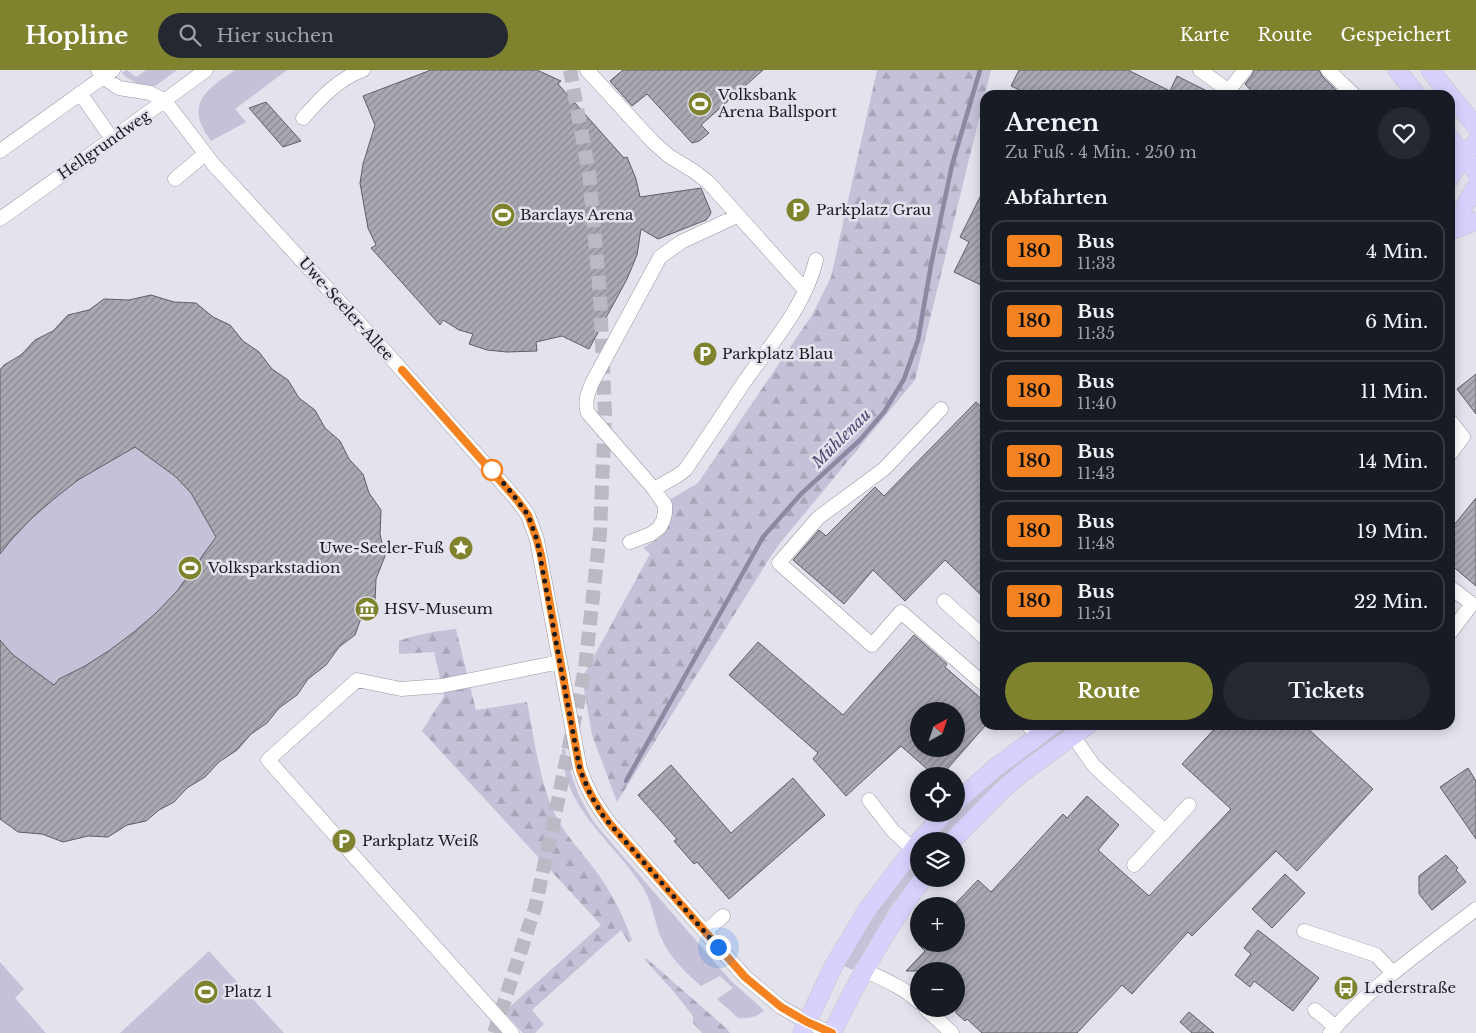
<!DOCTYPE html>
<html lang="de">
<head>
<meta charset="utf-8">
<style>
  :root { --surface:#171b24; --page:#242831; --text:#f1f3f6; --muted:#9ea1a6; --line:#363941; --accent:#7f832d }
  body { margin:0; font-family:"Libre Baskerville",serif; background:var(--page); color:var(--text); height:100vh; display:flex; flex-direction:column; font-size:19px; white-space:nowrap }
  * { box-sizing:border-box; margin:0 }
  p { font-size:16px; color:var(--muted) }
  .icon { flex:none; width:28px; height:28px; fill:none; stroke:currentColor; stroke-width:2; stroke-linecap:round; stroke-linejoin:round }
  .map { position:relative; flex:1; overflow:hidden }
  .details { position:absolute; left:980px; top:20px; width:475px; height:640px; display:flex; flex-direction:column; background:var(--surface); border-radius:15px; box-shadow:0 2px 12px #0003 }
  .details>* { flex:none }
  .badge { padding:0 10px; border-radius:4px; font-size:18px; line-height:32px }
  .needle { width:32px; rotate:40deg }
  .buttons { position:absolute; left:910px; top:632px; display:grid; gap:10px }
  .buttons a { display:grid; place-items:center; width:55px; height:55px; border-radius:50%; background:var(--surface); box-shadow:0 2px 12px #0003; font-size:25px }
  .you { position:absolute; width:25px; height:25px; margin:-12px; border:4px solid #fff; border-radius:50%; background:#1a73e8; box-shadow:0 0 0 8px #1a73e833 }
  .map>.badge { position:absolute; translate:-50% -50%; box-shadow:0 0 0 2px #fff }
  h2 { padding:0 25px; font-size:19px; line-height:45px }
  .round { display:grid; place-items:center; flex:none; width:52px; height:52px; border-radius:26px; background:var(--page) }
  .head { display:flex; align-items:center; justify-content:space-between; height:85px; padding:0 25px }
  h1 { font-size:24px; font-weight:700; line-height:38px }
  .primary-button { display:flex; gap:10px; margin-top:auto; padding:10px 25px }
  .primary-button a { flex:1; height:58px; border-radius:30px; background:var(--accent); color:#fff; font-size:20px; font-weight:700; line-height:58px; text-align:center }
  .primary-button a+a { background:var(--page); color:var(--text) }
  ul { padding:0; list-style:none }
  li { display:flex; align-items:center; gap:15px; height:62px; margin:0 10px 8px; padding:0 15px; border:2px solid var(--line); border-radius:15px }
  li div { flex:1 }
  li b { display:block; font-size:19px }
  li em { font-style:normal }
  li .badge { min-width:55px; font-weight:700; text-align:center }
  header { display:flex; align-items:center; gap:30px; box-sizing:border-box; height:70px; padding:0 25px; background:var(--accent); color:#fff }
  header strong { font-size:24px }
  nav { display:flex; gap:28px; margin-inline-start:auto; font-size:18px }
  .search { width:350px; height:45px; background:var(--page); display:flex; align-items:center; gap:12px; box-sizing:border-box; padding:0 18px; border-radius:28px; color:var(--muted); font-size:19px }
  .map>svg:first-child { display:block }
</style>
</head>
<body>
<header>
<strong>Hopline</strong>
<div class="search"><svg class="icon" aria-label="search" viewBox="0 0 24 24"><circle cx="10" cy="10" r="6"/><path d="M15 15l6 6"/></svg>Hier suchen</div>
<nav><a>Karte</a><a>Route</a><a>Gespeichert</a></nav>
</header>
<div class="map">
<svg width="1476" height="963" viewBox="0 0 1476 963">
  <defs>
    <pattern id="forest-firs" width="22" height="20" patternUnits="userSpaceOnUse" patternTransform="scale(1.25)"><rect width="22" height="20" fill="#c4c1d8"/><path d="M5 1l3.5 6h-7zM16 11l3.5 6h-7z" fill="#a8a5b9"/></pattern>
    <pattern id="building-hatch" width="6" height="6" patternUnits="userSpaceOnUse" patternTransform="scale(1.25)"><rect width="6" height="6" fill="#aaa9b3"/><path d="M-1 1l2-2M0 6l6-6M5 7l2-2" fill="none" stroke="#8a8991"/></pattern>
  </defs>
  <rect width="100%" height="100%" fill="#e3e2ed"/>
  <path fill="#c4c1d8" d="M127,0L136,7L146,0H177L155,16C142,15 132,13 122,3Z
    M235,0H287L235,39L246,52L211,71C184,34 205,21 235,0Z
    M151,225L174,232L196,233L213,247L230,255L243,271L259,282L272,299L288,310L299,328L325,358L340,371L349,389L363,404L369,423L381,440L380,464L385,486L355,565L339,577L326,595L308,609L297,625L279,638L267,653L251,664L237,680L219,692L146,751L127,755L108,767L88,766L63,772L42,764L18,762L0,749V300L53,261L68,245L89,240L104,229L129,230Z
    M1066,655H1075C1028,691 979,725 941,771H931L951,749L1005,699Z
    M562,679H565C570,707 580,731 596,755L731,911L764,940C758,947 747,949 738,948L717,929L733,918L720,906L701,916C683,900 668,886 659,863C654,847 651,830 642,816C613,771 563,739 562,679Z
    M919,785V799L892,835L853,900L844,896L874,844Z
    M209,881L284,963H120Z
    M0,892L24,919L15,928L46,963H0Z"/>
  <path fill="url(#forest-firs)" d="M877,0H991L915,310L776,478L617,732L592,665L582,608L650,484L643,478C666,464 673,458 671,429L698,413L812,245L831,207Z
    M456,559L476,640L527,632C535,671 539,714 558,750C567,767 581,781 592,796C610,819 622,843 632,870L629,873L621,860L532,940L544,954L535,963H523L504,942L601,855L422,661L444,626L434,582L399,584V571C418,564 436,561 456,559Z
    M646,888L727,959L730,963H702L693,953V946L674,922L645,890Z"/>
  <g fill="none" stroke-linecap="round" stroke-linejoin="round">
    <path stroke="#8d89a4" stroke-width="4.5" d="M626,711L763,467L801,424L859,371L884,342L904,309L918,270L931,195L952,95L980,0"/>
  </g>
  <path fill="url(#building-hatch)" stroke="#605f68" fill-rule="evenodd" d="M431,0H537L561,11L558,14L624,88L627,87L636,109L640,127L701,118L711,142L710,145L706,150L658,169L641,159L637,185L627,209L589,279L562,266L536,272L537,281L507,282L487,280L469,274L473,264L459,260L443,250L440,255L371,178L376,175L368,158L360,113L363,94L375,55L363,26Z
    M623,0H763L701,55L709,63L699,71L692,73L647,24L632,36L610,11Z
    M1019,0H1128L1170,21L1177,6L1215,25H1030L1011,16Z
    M1254,0H1319L1322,6L1341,25H1255L1245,14L1252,5Z
    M266,32L301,71L283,77L249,38Z
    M985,117V217L954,202L969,172L960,167Z
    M151,225L174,232L196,233L213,247L230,255L243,271L259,282L272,299L288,310L299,328L315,340L325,358L340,371L349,389L363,404L369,423L381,440L380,464L385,486L376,509L375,531L361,548L355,565L339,577L326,595L308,609L297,625L279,638L267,653L251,664L237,680L219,692L205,707L187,718L174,732L159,740L146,751L127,755L108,767L88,766L63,772L42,764L18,762L0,749V570L12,584L54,615L59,609L85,596L110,580L134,562L156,543L177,521L216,467L191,423L176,407L135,377L78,410L55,428L32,448L11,470L0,484V300L4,295L21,285L35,270L53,261L68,245L89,240L104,229L129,230Z
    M1476,304V344L1457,319Z
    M976,332L985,340V529L945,490L905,531L873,500L844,534L793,490L819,460L826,466L875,417L884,426Z
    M1476,428V516L1450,494V460Z
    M914,565L947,594L945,597L985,632V656L941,706H935L901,676L846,726L813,689L818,683L729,605L758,572L843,645ZM919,641H956V679H919Z
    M1218,655H1304L1373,719L1297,801L1276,781L1192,866L1188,862L1132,924L1122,915L1077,963H982L967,949L965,951L956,943V901H906L925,881L918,874H956V833L978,810L991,822L1063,744L1067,748L1087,726L1119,755L1098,780L1149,826L1231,739L1182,694Z
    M671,695L731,763L793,708L825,745L729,829L697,792L694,794L674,771L677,769L638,725Z
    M1468,698L1476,711V769L1440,717Z
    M1446,785L1458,798L1456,800L1466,812L1432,840L1419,824V806Z
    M1285,804L1305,823L1272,858L1252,839Z
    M1258,860L1319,908L1293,941L1254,911L1250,917L1235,905L1251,884L1244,878Z
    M1189,942L1214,963H1192L1180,952Z"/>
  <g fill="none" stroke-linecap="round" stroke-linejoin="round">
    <path stroke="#bbbac4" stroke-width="14" stroke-dasharray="14 7" stroke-linecap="butt" d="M494,963L535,838L554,750L585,598L600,463L605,344L600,226L589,103L570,0"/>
    <defs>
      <path id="minor" d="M98,0L103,7L119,18L150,23L165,31L214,95L384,280L517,430L528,445L537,470L580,699C587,721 597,737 611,755L745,907L781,937L807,952L831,963
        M587,0L653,72L669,86L695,102L708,112L805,220
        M1200,0L1229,21L1231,25
        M1328,0L1354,25
        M80,23L112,69
        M1225,25L1245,0
        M303,48C320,29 338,9 363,0
        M0,81L113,0
        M175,109L205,84
        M0,149L112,69L206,0
        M941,339L884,399L818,448L779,493L872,575L901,542L985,615
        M1450,351L1463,367L1450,384
        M654,419L677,406L685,400C706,370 726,339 747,308C773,272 806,234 816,190
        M630,472L651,464L659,458L663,451L665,443V435L654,419L588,343C584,332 588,323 592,313L660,187L681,172L737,146
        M1450,517L1472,534L1450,563
        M944,531L985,568
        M1028,655L1037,666
        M1073,666L1094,696L1165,761
        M869,730L893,761L913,779
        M1134,795L1189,735
        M1304,861L1376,885L1393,903
        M705,862L723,846
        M864,900C883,909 903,917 919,932
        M926,939L952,963
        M1315,940L1336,957
        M512,963L268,690L357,610L401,619L441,616L560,592
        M1330,963C1372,915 1426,878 1476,839"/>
      <path id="major" d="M1397,0L1417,25
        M1430,0L1476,57
        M1450,68L1476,102
        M1450,108L1463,86L1476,72
        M1451,161L1476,151
        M1450,162L1476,116
        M956,732L995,698L1053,655
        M919,771L944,744
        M952,771L1000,722L1022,703L1088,655
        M802,963L833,897L867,840L919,772
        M832,963C858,909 887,857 923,809"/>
    </defs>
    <use href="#minor" stroke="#9998a2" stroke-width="15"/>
    <use href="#major" stroke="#c4c4c5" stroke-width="19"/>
    <use href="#minor" stroke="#fff" stroke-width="14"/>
    <use href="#major" stroke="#d8d1fe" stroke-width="18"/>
  </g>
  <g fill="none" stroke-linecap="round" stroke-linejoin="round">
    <defs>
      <path id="line" d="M402,300L517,430L528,445L537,470L541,485L580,700C587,721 597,737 610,754L745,907L781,937L807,952L832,963"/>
    </defs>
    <use href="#line" stroke="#fff" stroke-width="11"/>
    <use href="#line" stroke="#f58220" stroke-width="8"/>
    <path stroke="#1c1b1f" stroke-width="5" stroke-dasharray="0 9" d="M492,400L511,422L528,445L537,470L580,700L591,726L604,747L718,877"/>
  </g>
  <defs>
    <symbol id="stadium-disc" viewBox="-11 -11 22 22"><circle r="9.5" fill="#7f832d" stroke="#e3e2ed"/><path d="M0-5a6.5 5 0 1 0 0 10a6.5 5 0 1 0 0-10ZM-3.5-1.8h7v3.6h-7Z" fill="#fff"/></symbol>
    <symbol id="parking-disc" viewBox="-11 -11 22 22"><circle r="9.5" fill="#7f832d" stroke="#e3e2ed"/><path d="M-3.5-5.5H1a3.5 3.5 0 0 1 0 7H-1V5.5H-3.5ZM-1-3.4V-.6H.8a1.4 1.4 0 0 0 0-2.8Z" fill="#fff"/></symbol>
    <symbol id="sight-disc" viewBox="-11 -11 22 22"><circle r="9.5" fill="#7f832d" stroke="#e3e2ed"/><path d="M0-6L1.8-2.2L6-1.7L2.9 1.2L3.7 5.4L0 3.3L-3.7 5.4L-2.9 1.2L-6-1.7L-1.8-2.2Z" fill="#fff"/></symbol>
    <symbol id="museum-disc" viewBox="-11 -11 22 22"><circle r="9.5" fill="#7f832d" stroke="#e3e2ed"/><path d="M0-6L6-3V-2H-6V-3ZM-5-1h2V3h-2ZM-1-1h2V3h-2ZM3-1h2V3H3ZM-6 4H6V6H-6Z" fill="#fff"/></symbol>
    <symbol id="bus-disc" viewBox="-11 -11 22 22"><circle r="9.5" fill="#7f832d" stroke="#e3e2ed"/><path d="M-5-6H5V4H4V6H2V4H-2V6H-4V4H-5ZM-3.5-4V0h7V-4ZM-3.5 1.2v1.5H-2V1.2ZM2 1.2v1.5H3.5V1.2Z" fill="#fff"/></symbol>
  </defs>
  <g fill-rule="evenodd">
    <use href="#stadium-disc" x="686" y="20" width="28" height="28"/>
    <use href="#parking-disc" x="784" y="126" width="28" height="28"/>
    <use href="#stadium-disc" x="489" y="131" width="28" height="28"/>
    <use href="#parking-disc" x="691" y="270" width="28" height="28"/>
    <use href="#sight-disc" x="447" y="464" width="28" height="28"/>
    <use href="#stadium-disc" x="176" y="484" width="28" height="28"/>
    <use href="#museum-disc" x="353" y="525" width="28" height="28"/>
    <use href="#parking-disc" x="330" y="757" width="28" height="28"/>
    <use href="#bus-disc" x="1332" y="904" width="28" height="28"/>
    <use href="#stadium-disc" x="192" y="908" width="28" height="28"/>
  </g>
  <circle fill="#fff" stroke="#f58220" stroke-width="2.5" cx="492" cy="400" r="10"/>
  <g text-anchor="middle" stroke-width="5" stroke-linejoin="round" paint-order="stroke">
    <g font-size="15" fill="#1c1b1f" stroke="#e3e2ed" text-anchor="start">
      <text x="718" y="30">Volksbank<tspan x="718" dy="17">Arena Ballsport</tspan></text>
      <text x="816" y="145">Parkplatz Grau</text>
      <text x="520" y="150">Barclays Arena</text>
      <text x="722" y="289">Parkplatz Blau</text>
      <text x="444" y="483" text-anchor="end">Uwe-Seeler-Fuß</text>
      <text x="208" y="503">Volksparkstadion</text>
      <text x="384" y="544">HSV-Museum</text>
      <text x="362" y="776">Parkplatz Weiß</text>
      <text x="1364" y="923">Lederstraße</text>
      <text x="224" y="927">Platz 1</text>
    </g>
    <g font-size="15" fill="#1c1b1f" stroke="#e3e2ed">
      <text transform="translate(104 75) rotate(-35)" y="5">Hellgrundweg</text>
      <text transform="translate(346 239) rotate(48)" y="5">Uwe-Seeler-Allee</text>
    </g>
    <g font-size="16" font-style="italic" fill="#4e4772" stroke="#e3e2ed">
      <text transform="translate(841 368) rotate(-45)" y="6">Mühlenau</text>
    </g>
  </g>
</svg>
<div class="buttons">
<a><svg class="needle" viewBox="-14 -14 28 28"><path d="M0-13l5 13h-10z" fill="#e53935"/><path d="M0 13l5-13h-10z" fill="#9ea1a6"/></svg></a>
<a><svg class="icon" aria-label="locate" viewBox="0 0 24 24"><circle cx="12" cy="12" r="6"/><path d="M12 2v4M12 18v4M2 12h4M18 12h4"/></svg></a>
<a><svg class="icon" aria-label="layers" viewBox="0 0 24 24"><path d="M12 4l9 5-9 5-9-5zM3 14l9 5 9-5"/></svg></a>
<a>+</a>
<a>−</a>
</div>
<div class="you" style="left:718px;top:877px"></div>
<section class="details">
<div class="head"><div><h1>Arenen</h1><p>Zu Fuß · 4 Min. · 250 m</p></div><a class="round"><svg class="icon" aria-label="heart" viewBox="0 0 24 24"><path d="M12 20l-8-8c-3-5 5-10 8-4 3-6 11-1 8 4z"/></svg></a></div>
<h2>Abfahrten</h2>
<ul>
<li><span class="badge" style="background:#f58220;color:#111">180</span><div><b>Bus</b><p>11:33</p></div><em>4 Min.</em></li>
<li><span class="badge" style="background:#f58220;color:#111">180</span><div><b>Bus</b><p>11:35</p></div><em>6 Min.</em></li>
<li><span class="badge" style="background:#f58220;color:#111">180</span><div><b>Bus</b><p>11:40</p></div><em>11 Min.</em></li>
<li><span class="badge" style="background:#f58220;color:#111">180</span><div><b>Bus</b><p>11:43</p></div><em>14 Min.</em></li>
<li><span class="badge" style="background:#f58220;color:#111">180</span><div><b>Bus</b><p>11:48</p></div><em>19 Min.</em></li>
<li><span class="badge" style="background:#f58220;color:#111">180</span><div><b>Bus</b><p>11:51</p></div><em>22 Min.</em></li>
</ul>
<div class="primary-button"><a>Route</a><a>Tickets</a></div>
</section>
</div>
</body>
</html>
